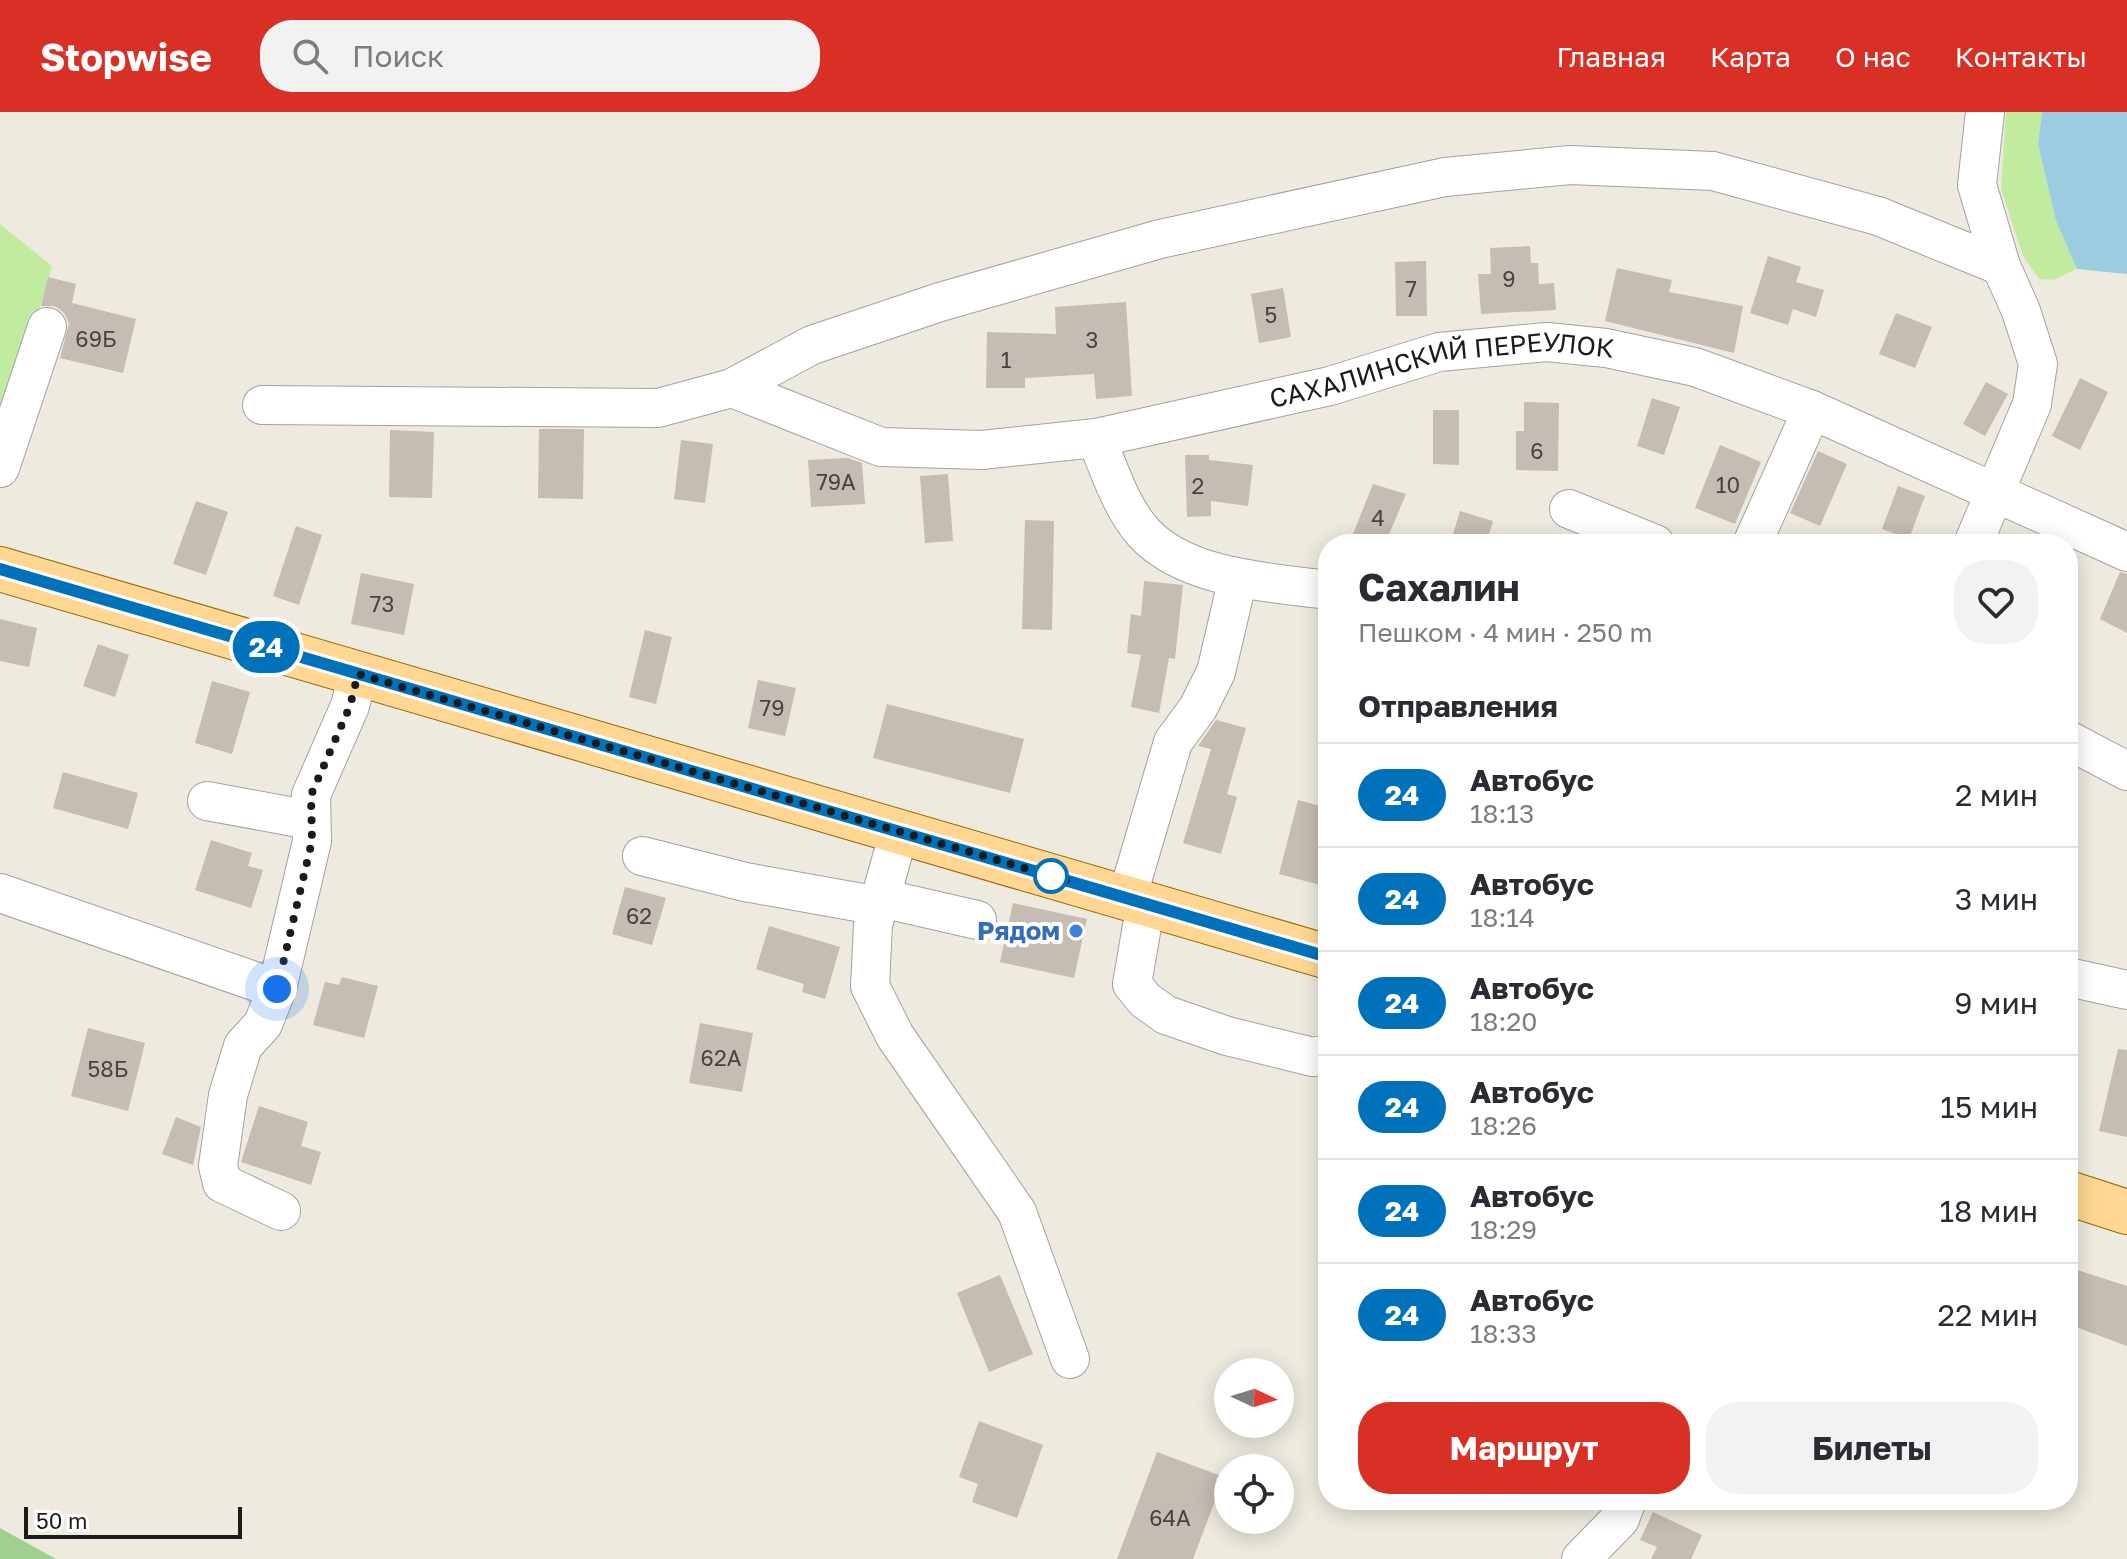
<!DOCTYPE html>
<html lang="ru">
<head>
<meta charset="utf-8">
<style>
  :root { --surface:#fff; --page:#f2f2f3; --text:#2b2b33; --muted:#7c7c81; --line:#e1e1e2; --accent:#d93025 }
  body { margin:0; font-family:"Golos Text",sans-serif; background:var(--page); color:var(--text); height:100vh; display:flex; flex-direction:column; font-size:30px; white-space:nowrap }
  * { box-sizing:border-box; margin:0 }
  p { font-size:26px; color:var(--muted) }
  .icon { flex:none; width:44px; height:44px; fill:none; stroke:currentColor; stroke-width:2; stroke-linecap:round; stroke-linejoin:round }
  .map { position:relative; flex:1; overflow:hidden }
  .sheet { position:absolute; left:1318px; top:422px; width:760px; height:976px; display:flex; flex-direction:column; background:var(--surface); border-radius:32px; box-shadow:0 4px 20px #0003 }
  .sheet>* { flex:none }
  .badge { padding:0 16px; border-radius:26px; font-size:28px; line-height:52px }
  .needle { width:52px; rotate:94deg }
  .controls { position:absolute; left:1214px; top:1246px; display:grid; gap:16px }
  .controls a { display:grid; place-items:center; width:80px; height:80px; border-radius:50%; background:var(--surface); box-shadow:0 4px 20px #0003; font-size:40px }
  .scale { position:absolute; left:24px; bottom:20px; width:218px; box-sizing:border-box; padding-left:8px; border:4px solid #1b1b1b; border-top:0; font-size:22px; line-height:28px; white-space:nowrap; color:#1b1b1b; -webkit-text-stroke:6px #fff; paint-order:stroke }
  .you { position:absolute; width:40px; height:40px; margin:-20px; border:6px solid #fff; border-radius:50%; background:#1a73e8; box-shadow:0 0 0 12px #1a73e833 }
  .map>.badge { position:absolute; translate:-50% -50%; box-shadow:0 0 0 4px #fff }
  h2 { padding:0 40px; font-size:30px; line-height:72px }
  .round { display:grid; place-items:center; flex:none; width:84px; height:84px; border-radius:32px; background:var(--page) }
  .head { display:flex; align-items:center; justify-content:space-between; height:136px; padding:0 40px }
  h1 { font-size:38px; font-weight:700; line-height:60px }
  .button { display:flex; gap:16px; margin-top:auto; padding:16px 40px }
  .button a { flex:1; height:92px; border-radius:32px; background:var(--accent); color:#fff; font-size:32px; font-weight:700; line-height:92px; text-align:center }
  .button a+a { background:var(--page); color:var(--text) }
  ul { padding:0; list-style:none }
  li { display:flex; align-items:center; gap:24px; height:104px; padding:0 40px; border-top:2px solid var(--line) }
  li div { flex:1 }
  li b { display:block; font-size:30px }
  li em { font-style:normal }
  li .badge { min-width:88px; font-weight:700; text-align:center }
  header { display:flex; align-items:center; gap:48px; box-sizing:border-box; height:112px; padding:0 40px; background:var(--accent); color:#fff }
  header strong { font-size:38px }
  nav { display:flex; gap:44px; margin-inline-start:auto; font-size:28px }
  .search { width:560px; height:72px; background:var(--page); display:flex; align-items:center; gap:20px; box-sizing:border-box; padding:0 28px; border-radius:32px; color:var(--muted); font-size:30px }
  .map>svg:first-child { display:block }
</style>
</head>
<body>
<header>
<strong>Stopwise</strong>
<div class="search"><svg class="icon" aria-label="search" viewBox="0 0 24 24"><circle cx="10" cy="10" r="6"/><path d="M15 15l6 6"/></svg>Поиск</div>
<nav><a>Главная</a><a>Карта</a><a>О нас</a><a>Контакты</a></nav>
</header>
<div class="map">
<svg width="2127" height="1447" viewBox="0 0 2127 1447">
  <rect width="100%" height="100%" fill="#eeeadf"/>
  <path fill="#c1eca0" d="M2006,0H2042L2038,32L2056,109L2077,157L2053,168L2039,167L2023,144L2001,77Z
    M0,112L52,154L13,287L0,292Z"/>
  <path fill="#a0d091" d="M0,1416L56,1447H0Z"/>
  <path fill="#9cccdf" d="M2042,0H2127V162L2077,157L2056,109L2038,32Z"/>
  <path fill="#c5bcb3" d="M1530,134L1531,151H1538L1539,172L1554,171L1556,198L1481,202L1478,162H1491L1490,136Z
    M1768,144L1801,155L1796,170L1824,178L1816,205L1793,197L1788,213L1750,201Z
    M1426,149L1427,204H1396L1395,150Z
    M1617,156L1672,168L1669,180L1743,194L1734,241L1605,209Z
    M48,165L76,172L72,191L136,207L123,261L60,246L69,211L64,201L55,194H41Z
    M1283,176L1291,225L1259,231L1251,182Z
    M1126,190L1132,284L1096,287L1094,262L1025,266V276H986L987,220L1056,222L1055,195Z
    M1896,201L1932,215L1915,256L1879,242Z
    M2080,266L2108,280L2080,338L2052,324Z
    M1986,270L2008,282L1985,324L1963,312Z
    M1652,286L1680,295L1664,343L1637,334Z
    M1524,290L1559,291L1558,359L1516,358V319H1524Z
    M1433,298H1459V353L1433,352Z
    M539,317H584L583,387L538,386Z
    M390,318L434,320L432,386L389,385Z
    M681,328L713,332L705,391L674,387Z
    M1720,333L1761,350L1735,412L1695,396Z
    M1818,339L1847,352L1820,414L1790,401Z
    M1185,343H1209V348L1253,353L1248,394L1211,389V404L1187,405Z
    M848,346L862,351L865,392L811,395L808,348Z
    M948,362L953,429L925,431L920,364Z
    M1373,372L1406,382L1385,432H1349Z
    M1898,374L1925,384L1909,427L1882,417Z
    M196,389L228,400L206,463L173,452Z
    M1460,399L1493,409L1486,432H1450Z
    M1025,408L1054,409L1052,518L1022,517Z
    M296,414L322,423L299,493L273,484Z
    M2120,460L2127,462V521L2100,507Z
    M361,461L414,472L404,523L351,512Z
    M1144,469L1183,473L1175,547L1169,546L1159,601L1131,595L1141,543L1127,541L1131,502L1141,504Z
    M0,507L37,516L29,555L0,549Z
    M645,518L672,525L656,592L629,585Z
    M98,532L129,543L115,585L83,574Z
    M758,568L796,576L785,624L748,616Z
    M212,569L250,580L232,642L195,631Z
    M887,592L1024,627L1010,681L873,646Z
    M1216,608L1246,616L1227,682L1237,685L1221,742L1183,731L1211,637L1198,634Z
    M63,660L138,681L128,717L53,696Z
    M1298,688L1328,696V743L1320,773L1279,762Z
    M211,728L252,741L248,754L263,758L251,796L195,778Z
    M625,775L666,786L652,833L612,822Z
    M1013,791L1087,807L1074,866L1000,850Z
    M769,814L840,835L825,887L802,880L804,872L756,857Z
    M342,865L378,874L364,926L313,913L325,870L339,873Z
    M700,911L753,921L742,980L689,971Z
    M88,916L145,931L128,999L71,984Z
    M2118,937L2127,938V1025L2099,1019Z
    M259,994L308,1010L301,1034L321,1040L311,1073L241,1050Z
    M176,1005L201,1015L193,1053L162,1042Z
    M2068,1155L2127,1174V1234L2068,1212Z
    M1000,1163L1033,1242L989,1260L957,1181Z
    M979,1309L1043,1333L1017,1406L972,1390L978,1372L959,1365Z
    M1157,1340L1224,1365L1193,1447H1117Z
    M1653,1400L1702,1423L1691,1447H1651L1657,1435L1640,1428Z"/>
  <g fill="none" stroke-linecap="round" stroke-linejoin="round">
    <defs>
      <g id="minor">
        <path id="s1" d="M732,276L881,335L982,338L1096,326L1330,274L1439,240L1547,230L1606,236L1695,255L1812,298L2127,440"/>
        <path d="M262,293L658,296L732,276L812,233L940,190L1160,127L1445,65L1570,53L1713,59L1878,104L2001,154"/>
        <path d="M1096,326C1109,357 1121,395 1143,420C1185,467 1269,470 1328,478"/>
        <path d="M0,356L47,215"/>
        <path d="M1569,397L1655,432"/>
        <path d="M1752,432L1812,298"/>
        <path d="M1973,432L2032,292L2038,252L2021,199L2001,154L1977,73L1985,0"/>
        <path d="M2068,628L2127,659"/>
        <path d="M207,689L310,708"/>
        <path d="M899,720L873,813L870,874L895,924L1017,1100L1070,1247"/>
        <path d="M642,744L745,770L879,794"/>
        <path d="M0,781L277,877L312,729L311,683L350,594L358,562"/>
        <path d="M881,786L977,808"/>
        <path d="M1127,786L1173,630L1198,596L1216,560L1238,466"/>
        <path d="M1146,791L1132,872L1145,888L1166,903L1227,924L1313,945L1328,942"/>
        <path d="M2068,865L2127,878"/>
        <path d="M277,877L263,912L243,934L228,983L218,1054L222,1071L281,1099"/>
        <path d="M1581,1447L1620,1407L1627,1388"/>
      </g>
      <path id="major" d="M0,457L1328,845
        M2068,1081L2127,1100"/>
    </defs>
    <use href="#minor" stroke="#a2a2a2" stroke-width="40"/>
    <use href="#major" stroke="#926a00" stroke-width="46"/>
    <use href="#minor" stroke="#fff" stroke-width="38"/>
    <use href="#major" stroke="#ffd793" stroke-width="44"/>
  </g>
  <g fill="none" stroke-linecap="round" stroke-linejoin="round">
    <defs>
      <path id="line" d="M0,457L1328,845"/>
    </defs>
    <use href="#line" stroke="#fff" stroke-width="18"/>
    <use href="#line" stroke="#0072bc" stroke-width="12"/>
    <path stroke="#1b1b1b" stroke-width="8" stroke-dasharray="0 14.4" d="M277,877L312,729L311,683L350,594L358,562L1066,768L1051,764"/>
  </g>
  <circle fill="#fff" stroke="#0072bc" stroke-width="4" cx="1051" cy="764" r="16"/>
  <circle fill="#3f7fe0" stroke="#fff" stroke-width="3" cx="1076" cy="819" r="8"/>
  <g text-anchor="middle" stroke-width="8" stroke-linejoin="round" paint-order="stroke">
    <g font-size="22" fill="#464341">
      <text x="1509" y="175">9</text>
      <text x="1411" y="185">7</text>
      <text x="1271" y="211">5</text>
      <text x="96" y="235">69Б</text>
      <text x="1092" y="236">3</text>
      <text x="1006" y="256">1</text>
      <text x="1537" y="347">6</text>
      <text x="836" y="378">79А</text>
      <text x="1728" y="381">10</text>
      <text x="1198" y="382">2</text>
      <text x="1378" y="414">4</text>
      <text x="382" y="500">73</text>
      <text x="772" y="604">79</text>
      <text x="639" y="812">62</text>
      <text x="721" y="954">62А</text>
      <text x="108" y="965">58Б</text>
      <text x="1170" y="1414">64А</text>
    </g>
    <g font-size="26" fill="#1b1b1b" stroke="#fff">
      <text dy="9" stroke="none"><textPath href="#s1" startOffset="730">САХАЛИНСКИЙ ПЕРЕУЛОК</textPath></text>
    </g>
    <g font-size="26" font-weight="bold" fill="#366cbe" stroke="#fff" text-anchor="end">
      <text x="1060" y="828">Рядом</text>
    </g>
  </g>
</svg>
<div class="controls">
<a><svg class="needle" viewBox="-14 -14 28 28"><path d="M0-13l5 13h-10z" fill="#e53935"/><path d="M0 13l5-13h-10z" fill="#7c7c81"/></svg></a>
<a><svg class="icon" aria-label="locate" viewBox="0 0 24 24"><circle cx="12" cy="12" r="6"/><path d="M12 2v4M12 18v4M2 12h4M18 12h4"/></svg></a>
</div>
<div class="scale">50 m</div>
<div class="you" style="left:277px;top:877px"></div>
<b class="badge" style="left:266px;top:535px;background:#0072bc;color:#fff">24</b>
<section class="sheet">
<div class="head"><div><h1>Сахалин</h1><p>Пешком · 4 мин · 250 m</p></div><a class="round"><svg class="icon" aria-label="heart" viewBox="0 0 24 24"><path d="M12 20l-8-8c-3-5 5-10 8-4 3-6 11-1 8 4z"/></svg></a></div>
<h2>Отправления</h2>
<ul>
<li><span class="badge" style="background:#0072bc;color:#fff">24</span><div><b>Автобус</b><p>18:13</p></div><em>2 мин</em></li>
<li><span class="badge" style="background:#0072bc;color:#fff">24</span><div><b>Автобус</b><p>18:14</p></div><em>3 мин</em></li>
<li><span class="badge" style="background:#0072bc;color:#fff">24</span><div><b>Автобус</b><p>18:20</p></div><em>9 мин</em></li>
<li><span class="badge" style="background:#0072bc;color:#fff">24</span><div><b>Автобус</b><p>18:26</p></div><em>15 мин</em></li>
<li><span class="badge" style="background:#0072bc;color:#fff">24</span><div><b>Автобус</b><p>18:29</p></div><em>18 мин</em></li>
<li><span class="badge" style="background:#0072bc;color:#fff">24</span><div><b>Автобус</b><p>18:33</p></div><em>22 мин</em></li>
</ul>
<div class="button"><a>Маршрут</a><a>Билеты</a></div>
</section>
</div>
</body>
</html>
